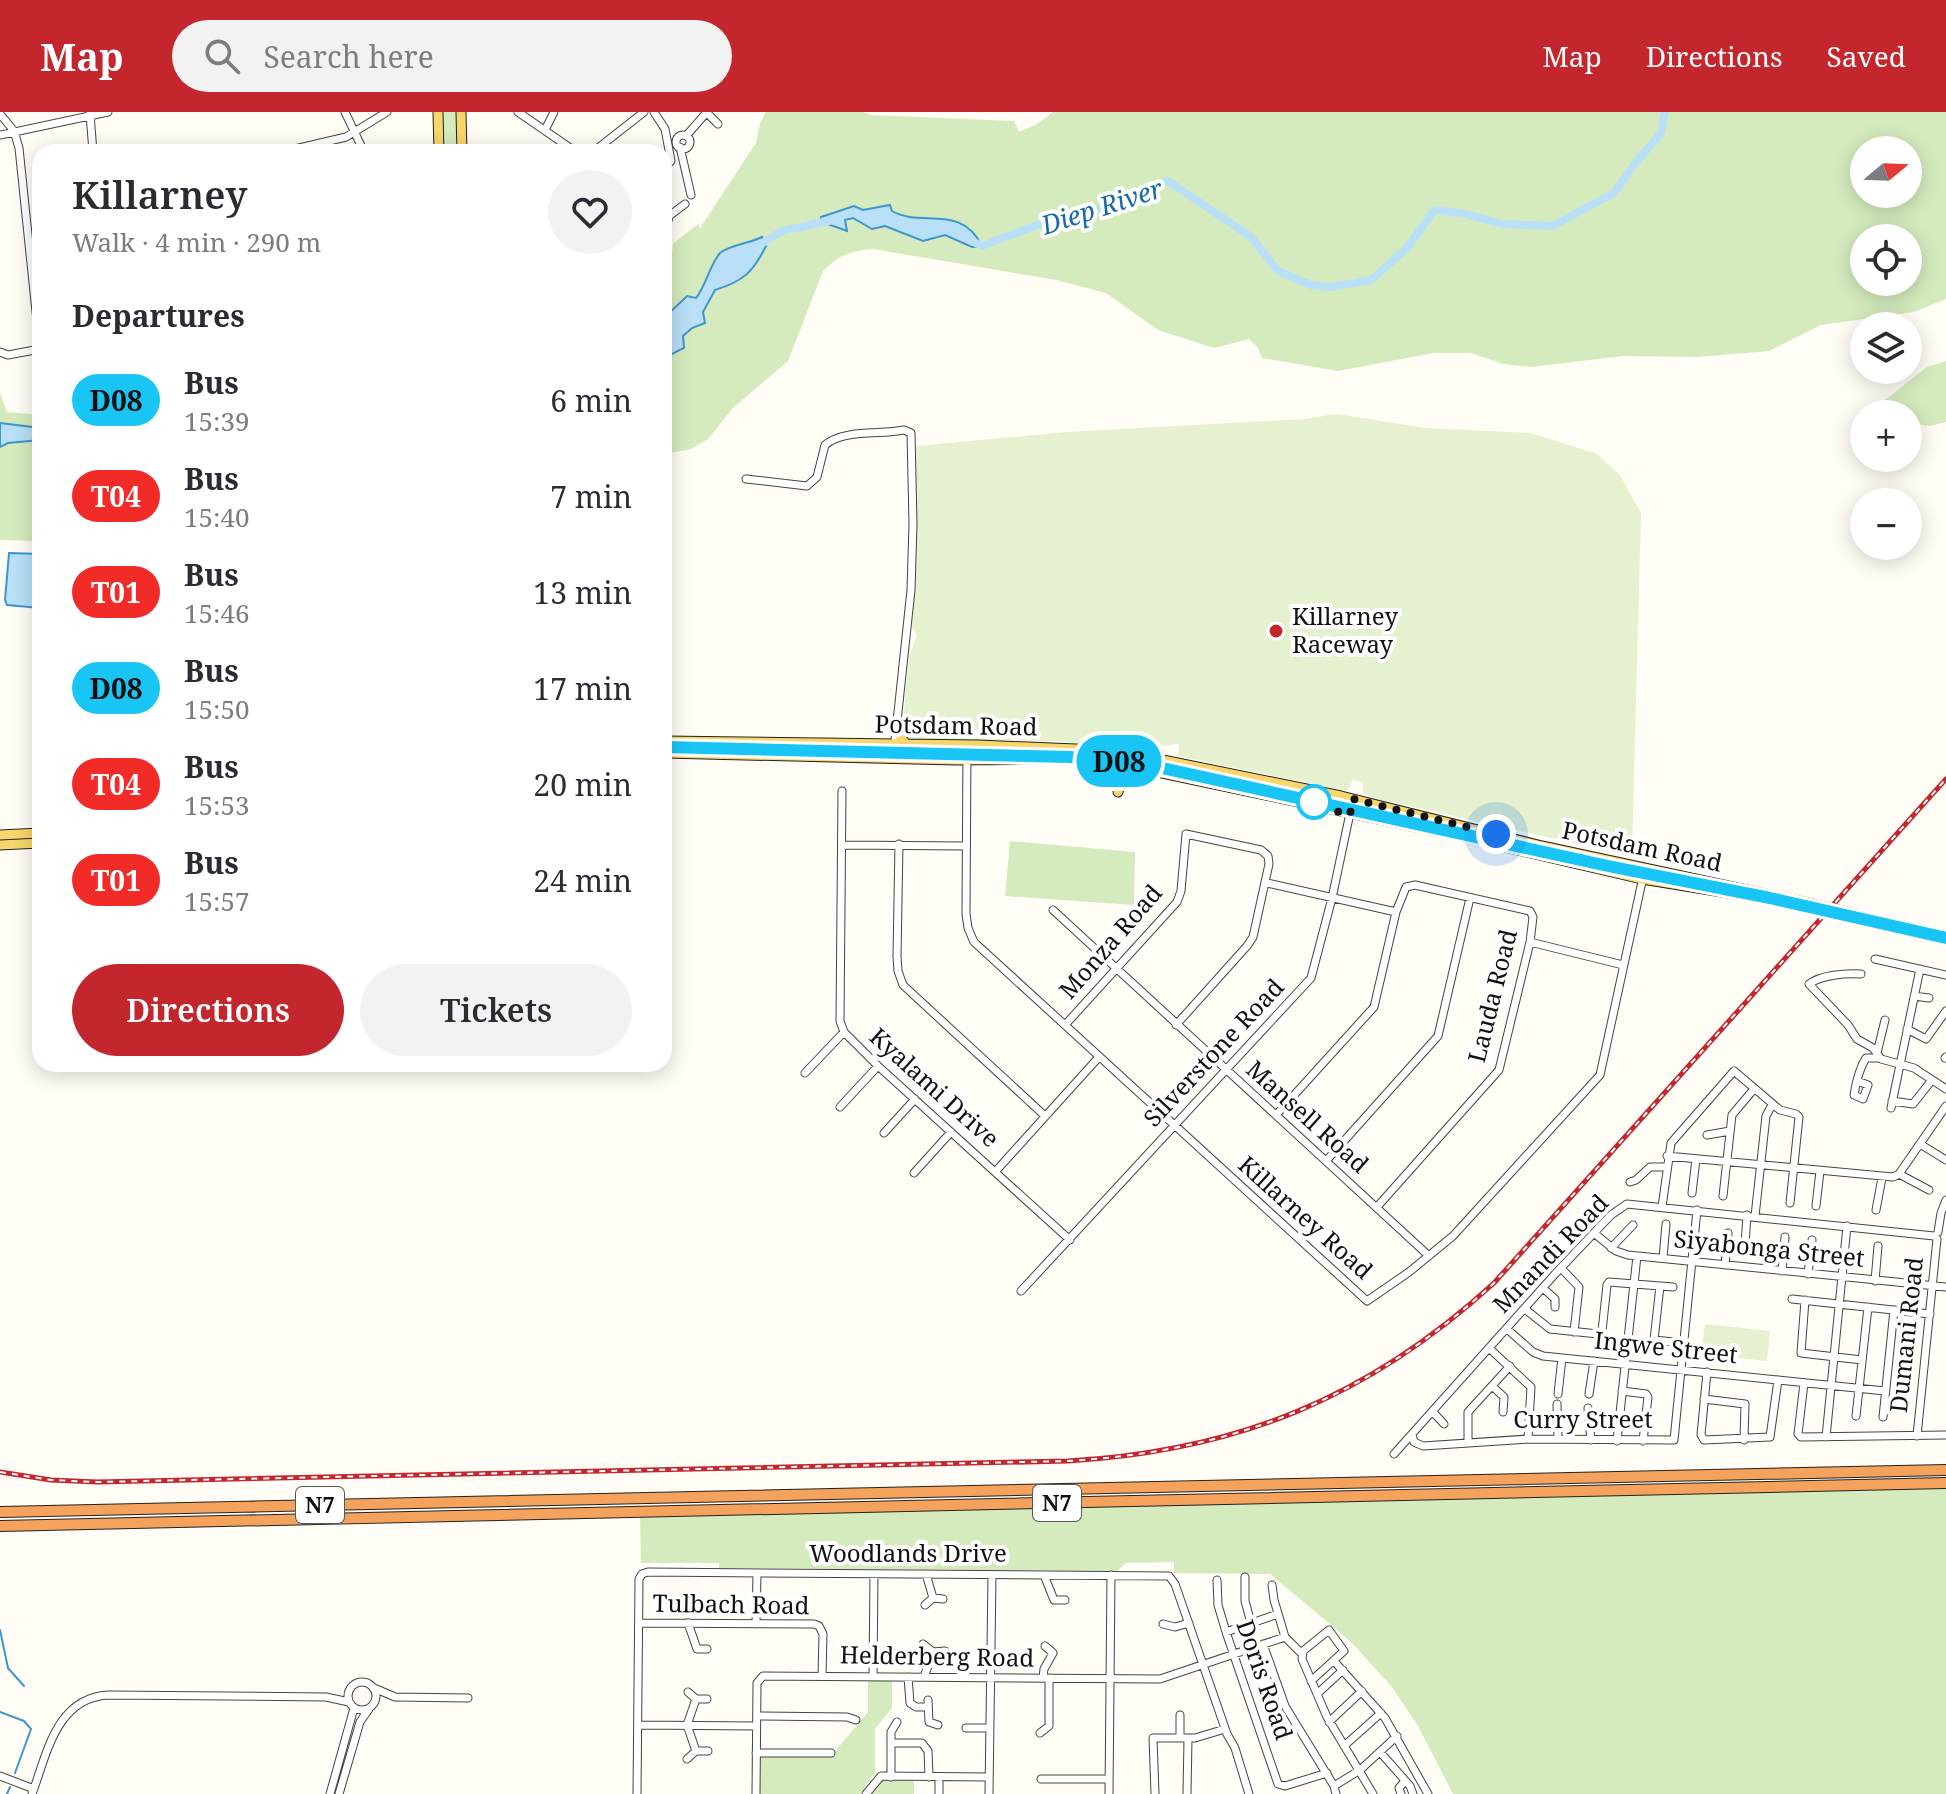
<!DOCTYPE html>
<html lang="en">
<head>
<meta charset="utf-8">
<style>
  :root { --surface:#fff; --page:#f2f2f3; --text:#2b2b33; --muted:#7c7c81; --accent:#c4262e }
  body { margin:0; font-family:"Noto Serif",serif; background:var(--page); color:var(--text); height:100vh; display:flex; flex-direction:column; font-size:30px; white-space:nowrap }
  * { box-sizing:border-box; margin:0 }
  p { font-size:26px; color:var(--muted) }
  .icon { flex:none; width:44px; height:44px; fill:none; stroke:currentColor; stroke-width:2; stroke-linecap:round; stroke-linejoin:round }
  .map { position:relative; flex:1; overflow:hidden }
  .panel { position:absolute; left:32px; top:32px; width:640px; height:928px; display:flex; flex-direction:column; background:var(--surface); border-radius:24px; box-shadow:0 4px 20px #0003 }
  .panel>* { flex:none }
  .badge { padding:0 16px; border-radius:26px; font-size:28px; line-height:52px }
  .needle { width:52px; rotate:71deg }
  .tools { position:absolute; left:1850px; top:24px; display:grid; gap:16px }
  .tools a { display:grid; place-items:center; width:72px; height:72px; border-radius:50%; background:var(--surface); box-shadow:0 4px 20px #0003; font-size:40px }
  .you { position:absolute; width:40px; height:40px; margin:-20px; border:6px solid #fff; border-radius:50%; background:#1a73e8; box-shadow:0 0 0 12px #1a73e833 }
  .map>.badge { position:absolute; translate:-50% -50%; box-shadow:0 0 0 4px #fff }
  h2 { padding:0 40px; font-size:30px; line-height:72px }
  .round { display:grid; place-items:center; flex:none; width:84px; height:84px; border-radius:42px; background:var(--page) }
  .head { display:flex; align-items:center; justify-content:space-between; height:136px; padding:0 40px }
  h1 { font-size:38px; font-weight:600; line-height:60px }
  .action { display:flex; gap:16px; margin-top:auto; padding:16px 40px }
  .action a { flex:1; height:92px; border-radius:48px; background:var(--accent); color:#fff; font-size:32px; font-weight:600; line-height:92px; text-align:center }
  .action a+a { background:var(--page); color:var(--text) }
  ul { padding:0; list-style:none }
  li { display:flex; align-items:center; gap:24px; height:96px; padding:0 40px }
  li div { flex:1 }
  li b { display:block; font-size:30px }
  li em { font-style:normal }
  li .badge { min-width:88px; font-weight:700; text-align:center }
  header { display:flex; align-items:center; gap:48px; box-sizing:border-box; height:112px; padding:0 40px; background:var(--accent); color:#fff }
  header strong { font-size:38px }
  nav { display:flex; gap:44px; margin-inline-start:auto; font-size:28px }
  .search { width:560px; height:72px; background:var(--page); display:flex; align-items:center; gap:20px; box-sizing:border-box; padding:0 28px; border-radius:44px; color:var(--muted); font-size:30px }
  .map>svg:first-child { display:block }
</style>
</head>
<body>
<header>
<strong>Map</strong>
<div class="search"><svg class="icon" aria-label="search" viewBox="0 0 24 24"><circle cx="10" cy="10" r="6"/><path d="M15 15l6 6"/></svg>Search here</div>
<nav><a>Map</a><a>Directions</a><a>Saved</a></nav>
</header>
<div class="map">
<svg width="1946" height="1682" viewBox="0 0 1946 1682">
  <rect width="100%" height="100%" fill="#fffdf5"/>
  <path fill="#d5ebbd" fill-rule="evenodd" d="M442,0H456L457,40H444Z
    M766,0H864L871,3L1014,9L1019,20L1037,12L1053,0H1946V187L1914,200L1821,213L1769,239L1698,245L1623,244L1531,255L1503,252L1471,241H1434L1338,259L1262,246L1258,236L1249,227L1214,236L1158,218L1106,181L1056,168L873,137C851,139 839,143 823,159L788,249L733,296L708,327L691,337L664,342V147L672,141L673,132L695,114L698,112L700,116L756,31L760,11ZM1864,38H1908V82H1864ZM1864,126H1908V170H1864Z
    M1946,249V310L1930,314L1908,311V302H1867L1927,255Z
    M0,281L7,300L40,303V429L0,428Z
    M1010,729L1135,740L1134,793L1005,784Z
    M1946,1376V1682H1453L1418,1614L1392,1575L1351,1530L1270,1462L1174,1461V1450L1126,1451L1117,1459L719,1456V1451H641L640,1404Z
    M868,1569H892V1596L875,1617V1660L860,1682H760L759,1647L763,1643L831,1644L868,1600Z
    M879,1667H914V1682H868Z"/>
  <path fill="#e6f2cf" d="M1336,302L1426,316L1531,321L1597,342L1620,363L1641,401L1632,740L1627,743L1378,687L1363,682L1362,670L1353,668L1347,679L1178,644L1179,632L1124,637L1059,629L908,627L902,621L909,545L917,523L911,514L914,480L916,334L1067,320L1305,307Z
    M1705,1212L1770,1219L1767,1249L1701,1242Z"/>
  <path fill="#b9e0f7" stroke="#3f96cf" stroke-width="2" d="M890,93L892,99C922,116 961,91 982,134L972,135L945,123L923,129L885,114L872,117L853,106L845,108L847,119L822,110L821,105L854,94L863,98Z
    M762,125L766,134C753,160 744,169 715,178L703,200L705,211L692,216L683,224L684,236L664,246V206L687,184L696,186C706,174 709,154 720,141C729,133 751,131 762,125Z
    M0,311L40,316V328L8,331L0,335Z
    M9,441L40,442V496L7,493L5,488Z"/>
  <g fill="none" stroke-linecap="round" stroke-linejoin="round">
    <path stroke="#3f96cf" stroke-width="2" d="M0,1518L8,1556L24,1574
      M0,1600L24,1609L31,1617L15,1661
      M7,1682L10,1675"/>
    <path stroke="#b9e0f7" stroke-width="8" d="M972,129L982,134L1040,112L1099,98L1168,69L1251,125L1278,159L1311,173L1331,175L1371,168L1406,137L1435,98L1466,102L1502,112L1552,114L1614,81L1633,54L1661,21L1665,0
      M756,135L782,119L833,108"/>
    <defs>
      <path id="minor" d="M345,0L364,40
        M518,0L576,40
        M654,0L665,17L671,49L664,56
        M707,1L718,12
        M0,2L14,19L19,36L40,238
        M90,2L93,40
        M545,18L554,0
        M0,23L108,0
        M676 30a7 7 0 1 1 14 0a7 7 0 1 1-14 0Z
        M686,24L707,0
        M680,35L691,83
        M282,40L346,25L387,0
        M593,40L644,0
        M664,126L669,104L685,92
        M0,240L8,243L40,237
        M746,367L807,374L817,365L825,333C844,317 880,323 904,318L911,321L913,412L911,478L893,647
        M967,633L966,802L968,816L974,830L1367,1189L1409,1160L1453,1124L1600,963L1643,765
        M842,679L840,909L844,920L878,954L1070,1128
        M899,732L897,844L898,859L903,873L1045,1004
        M842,733L966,734
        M1267,771L1396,800
        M1053,798L1429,1144
        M1530,830L1623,853
        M1875,847L1946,863
        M1861,862C1845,861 1821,863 1809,872L1848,913L1857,927L1873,936L1881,947L1914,956L1946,977
        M1914,884L1929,886
        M1065,913L1177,790L1181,779L1186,722L1261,738L1268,744L1269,752L1253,825L1247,834L1176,913
        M1907,917L1926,927L1946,899
        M1877,941L1885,908
        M1945,946L1946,945
        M1734,959L1780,998L1796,1002L1799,1005L1790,1091
        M805,961L844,920
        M1857,969L1868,973L1863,987L1854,983C1856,970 1859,957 1866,946H1880
        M1892,989L1913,992L1932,968
        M840,995L878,954
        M1891,996L1920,857
        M1276,1003L1374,895L1396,800L1406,775L1415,773L1530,799L1533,805L1530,830L1499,958L1377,1095
        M884,1021L915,987
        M1707,1023L1730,1019
        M1920,1032L1946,1048
        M1667,1044L1893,1065L1899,1062L1946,994
        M1326,1049L1438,924L1470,786
        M995,1060L1099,945
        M914,1061L951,1020
        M1899,1062L1929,1078
        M1630,1070L1636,1068L1650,1055H1666
        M1692,1081L1696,1047
        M1723,1084L1732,1003L1754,977
        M1816,1094L1820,1059
        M1662,1095L1671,1031L1734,959
        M1876,1098L1882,1066
        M1755,1104L1766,1004L1772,993
        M1938,1120L1941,1101L1946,1088
        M1594,1121L1616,1139L1628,1143L1946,1175
        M1745,1133L1747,1103
        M1611,1136L1633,1113
        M1663,1146L1666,1112
        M1725,1153L1728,1121
        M1561,1156L1579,1175L1574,1220
        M1782,1159L1785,1125
        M1808,1162L1812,1128
        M1875,1169L1878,1134
        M1660,1174L1654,1228L1683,1231
        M1543,1176L1555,1187V1195
        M1021,1179L1311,866L1332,786L1353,687
        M1792,1187L1930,1202
        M1805,1188L1801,1241L1862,1248
        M1525,1197L1550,1217L1598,1222L1602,1219L1607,1173L1609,1170L1673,1175
        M1507,1217L1533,1240L1543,1244L1885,1279
        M1490,1237L1531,1275L1528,1327
        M1707,1260L1701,1323L1704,1328L1770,1325L1778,1268
        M1804,1271L1798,1322L1801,1325L1946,1323
        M1492,1274L1504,1285L1503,1300
        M1622,1279L1646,1282L1648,1285L1643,1329
        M1558,1282L1562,1246
        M1589,1282L1594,1249
        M1704,1287L1745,1292L1744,1328
        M1557,1292L1558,1327
        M1588,1296L1591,1328
        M1433,1300L1444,1312
        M1856,1304L1868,1195
        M1883,1305L1894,1198
        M1412,1323L1414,1330L1423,1334L1528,1327L1674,1328L1697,1098
        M1917,1324L1937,1127
        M1826,1325L1847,1114
        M1617,1329L1637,1144
        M1468,1331V1300L1510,1254
        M1394,1342L1555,1162L1611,1103L1627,1092L1934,1124
        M926,1462L933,1486
        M1044,1463L1054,1488H1065
        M1245,1465V1489L1251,1511
        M1217,1468L1218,1493L1226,1520L1278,1672L1285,1674L1327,1661
        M1272,1473L1274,1488L1285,1525
        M925,1493L933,1486L943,1487
        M639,1511L814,1512L819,1514L823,1522L822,1564
        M688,1511L697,1537H707
        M756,1512L757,1461
        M1163,1512L1175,1515L1189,1511
        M1226,1520L1278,1502
        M923,1532L933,1540L945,1539
        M1263,1532L1285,1594L1334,1674
        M1334,1549L1385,1606L1428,1682
        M873,1565L874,1462
        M908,1565L910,1591L916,1595H928
        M924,1565L933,1540
        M1043,1566L1044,1557L1053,1541L1045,1534
        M1311,1569L1344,1539L1329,1518L1303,1539L1302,1547L1327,1605L1373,1682
        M348 1584a14 14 0 1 1 28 0a14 14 0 1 1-28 0Z
        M374,1576L395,1585L468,1586
        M688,1580L696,1587H707
        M1317,1582L1343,1558
        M928,1588L929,1610L938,1613
        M757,1604L847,1605L856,1608
        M1329,1610L1362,1579
        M638,1613L756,1614
        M966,1616H990
        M1040,1621L1049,1614V1566
        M1180,1626V1603
        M891,1631V1620L897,1610
        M1344,1634L1381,1601
        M696,1639L687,1613L696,1587
        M1380,1640L1410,1674L1413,1682
        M756,1641H831
        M687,1647L696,1639H708
        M0,1664L34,1677
        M891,1665V1631H922L928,1639L929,1665
        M1041,1667H1109
        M32,1682C47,1642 56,1586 108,1583L326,1585L349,1590
        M330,1682L354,1596
        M339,1682L360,1610L369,1597
        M637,1682L639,1467L642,1462L648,1460L1169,1464L1175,1472L1227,1622L1235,1636L1249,1682
        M756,1682L757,1571L763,1564L1160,1567L1285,1525L1301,1541
        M866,1682L881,1664L989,1665
        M939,1682V1665
        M989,1682L992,1463
        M1109,1682L1111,1463
        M1155,1682L1153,1626H1195L1225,1617
        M1187,1682L1188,1627
        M1336,1682L1334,1674L1360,1658L1397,1624
        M1401,1682L1399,1676L1405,1669"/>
      <path id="major" d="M438,0L439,40
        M461,0L462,40
        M897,614L901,626L906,632
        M664,629L978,633L1076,637L1148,645L1341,684L1542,734L1812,792
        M664,641L956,648L1068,647L1115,651L1458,724L1642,767L1741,783
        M1118,680L1122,663L1139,658
        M0,723L40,721
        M0,733L40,731
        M1848,806L1946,829"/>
      <path id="highway" d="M0,1400L1946,1358
        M0,1414L1946,1371"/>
    </defs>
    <use href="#minor" stroke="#444" stroke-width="9"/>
    <use href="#major" stroke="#222" stroke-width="11"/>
    <use href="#highway" stroke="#222" stroke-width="12"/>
    <use href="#minor" stroke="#fff" stroke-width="7"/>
    <use href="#major" stroke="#f9d66b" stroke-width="9"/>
    <use href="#highway" stroke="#f5a25d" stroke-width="10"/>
    <defs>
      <path id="rail" d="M0,1360L51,1368L97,1370L1068,1349C1237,1339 1368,1286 1494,1171L1946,667"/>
    </defs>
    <use href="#rail" stroke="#c4262e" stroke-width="5"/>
    <use href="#rail" stroke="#fff" stroke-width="2" stroke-dasharray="6" stroke-linecap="butt"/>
    <defs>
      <path id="major-bridge" d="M1812,792L1856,802"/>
    </defs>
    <use href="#major-bridge" stroke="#222" stroke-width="11" stroke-linecap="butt"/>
    <use href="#major-bridge" stroke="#f9d66b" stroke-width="9"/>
  </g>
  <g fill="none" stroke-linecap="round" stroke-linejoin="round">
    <defs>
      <path id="line" d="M664,635L1069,645L1139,651L1608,754L1770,786L1946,826"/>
    </defs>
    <use href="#line" stroke="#fff" stroke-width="18"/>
    <use href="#line" stroke="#18c5f4" stroke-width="12"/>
    <path stroke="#111" stroke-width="8" stroke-dasharray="0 14.4" d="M1314,690L1315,695L1350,702L1353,687L1496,722"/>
  </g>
  <circle fill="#c4262e" stroke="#fff" stroke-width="3" cx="1276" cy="519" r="8"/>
  <circle fill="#fff" stroke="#18c5f4" stroke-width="4" cx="1314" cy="690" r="16"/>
  <g text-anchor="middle" stroke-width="8" stroke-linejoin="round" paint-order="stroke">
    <g fill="#fff" stroke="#585858" stroke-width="2">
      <rect x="1033" y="1373" width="48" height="36" rx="6"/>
      <rect x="296" y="1375" width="48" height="36" rx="6"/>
    </g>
    <g font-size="22" font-weight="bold" fill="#111">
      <text x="1057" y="1399">N7</text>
      <text x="320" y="1401">N7</text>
    </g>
    <g font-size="24" fill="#111" stroke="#fff" text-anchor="start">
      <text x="1292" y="513">Killarney<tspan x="1292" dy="28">Raceway</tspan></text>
    </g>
    <g font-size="24" fill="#111" stroke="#fff">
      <text transform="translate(956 614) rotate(1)" y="8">Potsdam Road</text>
      <text transform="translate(1642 735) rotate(12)" y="8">Potsdam Road</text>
      <text transform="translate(1111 830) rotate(-49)" y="8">Monza Road</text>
      <text transform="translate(1493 884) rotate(-76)" y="8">Lauda Road</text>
      <text transform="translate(1214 941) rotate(-47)" y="8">Silverstone Road</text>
      <text transform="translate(934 976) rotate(42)" y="8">Kyalami Drive</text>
      <text transform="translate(1307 1005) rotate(42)" y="8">Mansell Road</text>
      <text transform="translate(1305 1106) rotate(42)" y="8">Killarney Road</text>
      <text transform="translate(1769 1137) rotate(6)" y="8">Siyabonga Street</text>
      <text transform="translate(1551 1142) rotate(-46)" y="8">Mnandi Road</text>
      <text transform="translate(1907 1223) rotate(-84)" y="8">Dumani Road</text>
      <text transform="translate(1666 1236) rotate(6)" y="8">Ingwe Street</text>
      <text x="1583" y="1316">Curry Street</text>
      <text x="908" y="1450">Woodlands Drive</text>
      <text transform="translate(731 1493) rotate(1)" y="8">Tulbach Road</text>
      <text transform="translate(937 1545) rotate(1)" y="8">Helderberg Road</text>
      <text transform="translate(1264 1568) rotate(71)" y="8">Doris Road</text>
    </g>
    <g font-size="26" font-style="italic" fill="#1768a6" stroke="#fff">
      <text transform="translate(1102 95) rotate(-18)" y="9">Diep River</text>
    </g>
  </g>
</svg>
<div class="tools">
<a><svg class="needle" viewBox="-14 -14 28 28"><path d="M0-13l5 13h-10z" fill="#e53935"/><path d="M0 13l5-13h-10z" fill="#7c7c81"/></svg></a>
<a><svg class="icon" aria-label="locate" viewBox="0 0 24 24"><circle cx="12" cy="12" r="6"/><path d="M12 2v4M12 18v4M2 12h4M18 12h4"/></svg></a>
<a><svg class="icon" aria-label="layers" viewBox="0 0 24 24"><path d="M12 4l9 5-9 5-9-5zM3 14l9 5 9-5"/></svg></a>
<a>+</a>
<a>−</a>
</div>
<div class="you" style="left:1496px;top:722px"></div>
<b class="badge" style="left:1119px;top:649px;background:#18c5f4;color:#111">D08</b>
<section class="panel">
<div class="head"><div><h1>Killarney</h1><p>Walk · 4 min · 290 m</p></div><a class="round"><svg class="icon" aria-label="heart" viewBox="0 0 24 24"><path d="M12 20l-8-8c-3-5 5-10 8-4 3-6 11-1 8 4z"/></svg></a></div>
<h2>Departures</h2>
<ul>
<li><span class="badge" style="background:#18c5f4;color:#111">D08</span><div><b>Bus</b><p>15:39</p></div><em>6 min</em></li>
<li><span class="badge" style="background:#f22b29;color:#fff">T04</span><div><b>Bus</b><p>15:40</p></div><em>7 min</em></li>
<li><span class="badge" style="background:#f22b29;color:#fff">T01</span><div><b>Bus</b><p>15:46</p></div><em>13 min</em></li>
<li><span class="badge" style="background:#18c5f4;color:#111">D08</span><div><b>Bus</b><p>15:50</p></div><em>17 min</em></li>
<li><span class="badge" style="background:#f22b29;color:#fff">T04</span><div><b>Bus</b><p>15:53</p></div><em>20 min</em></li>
<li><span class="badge" style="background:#f22b29;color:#fff">T01</span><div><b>Bus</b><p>15:57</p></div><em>24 min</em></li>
</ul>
<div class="action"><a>Directions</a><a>Tickets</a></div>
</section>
</div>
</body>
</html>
